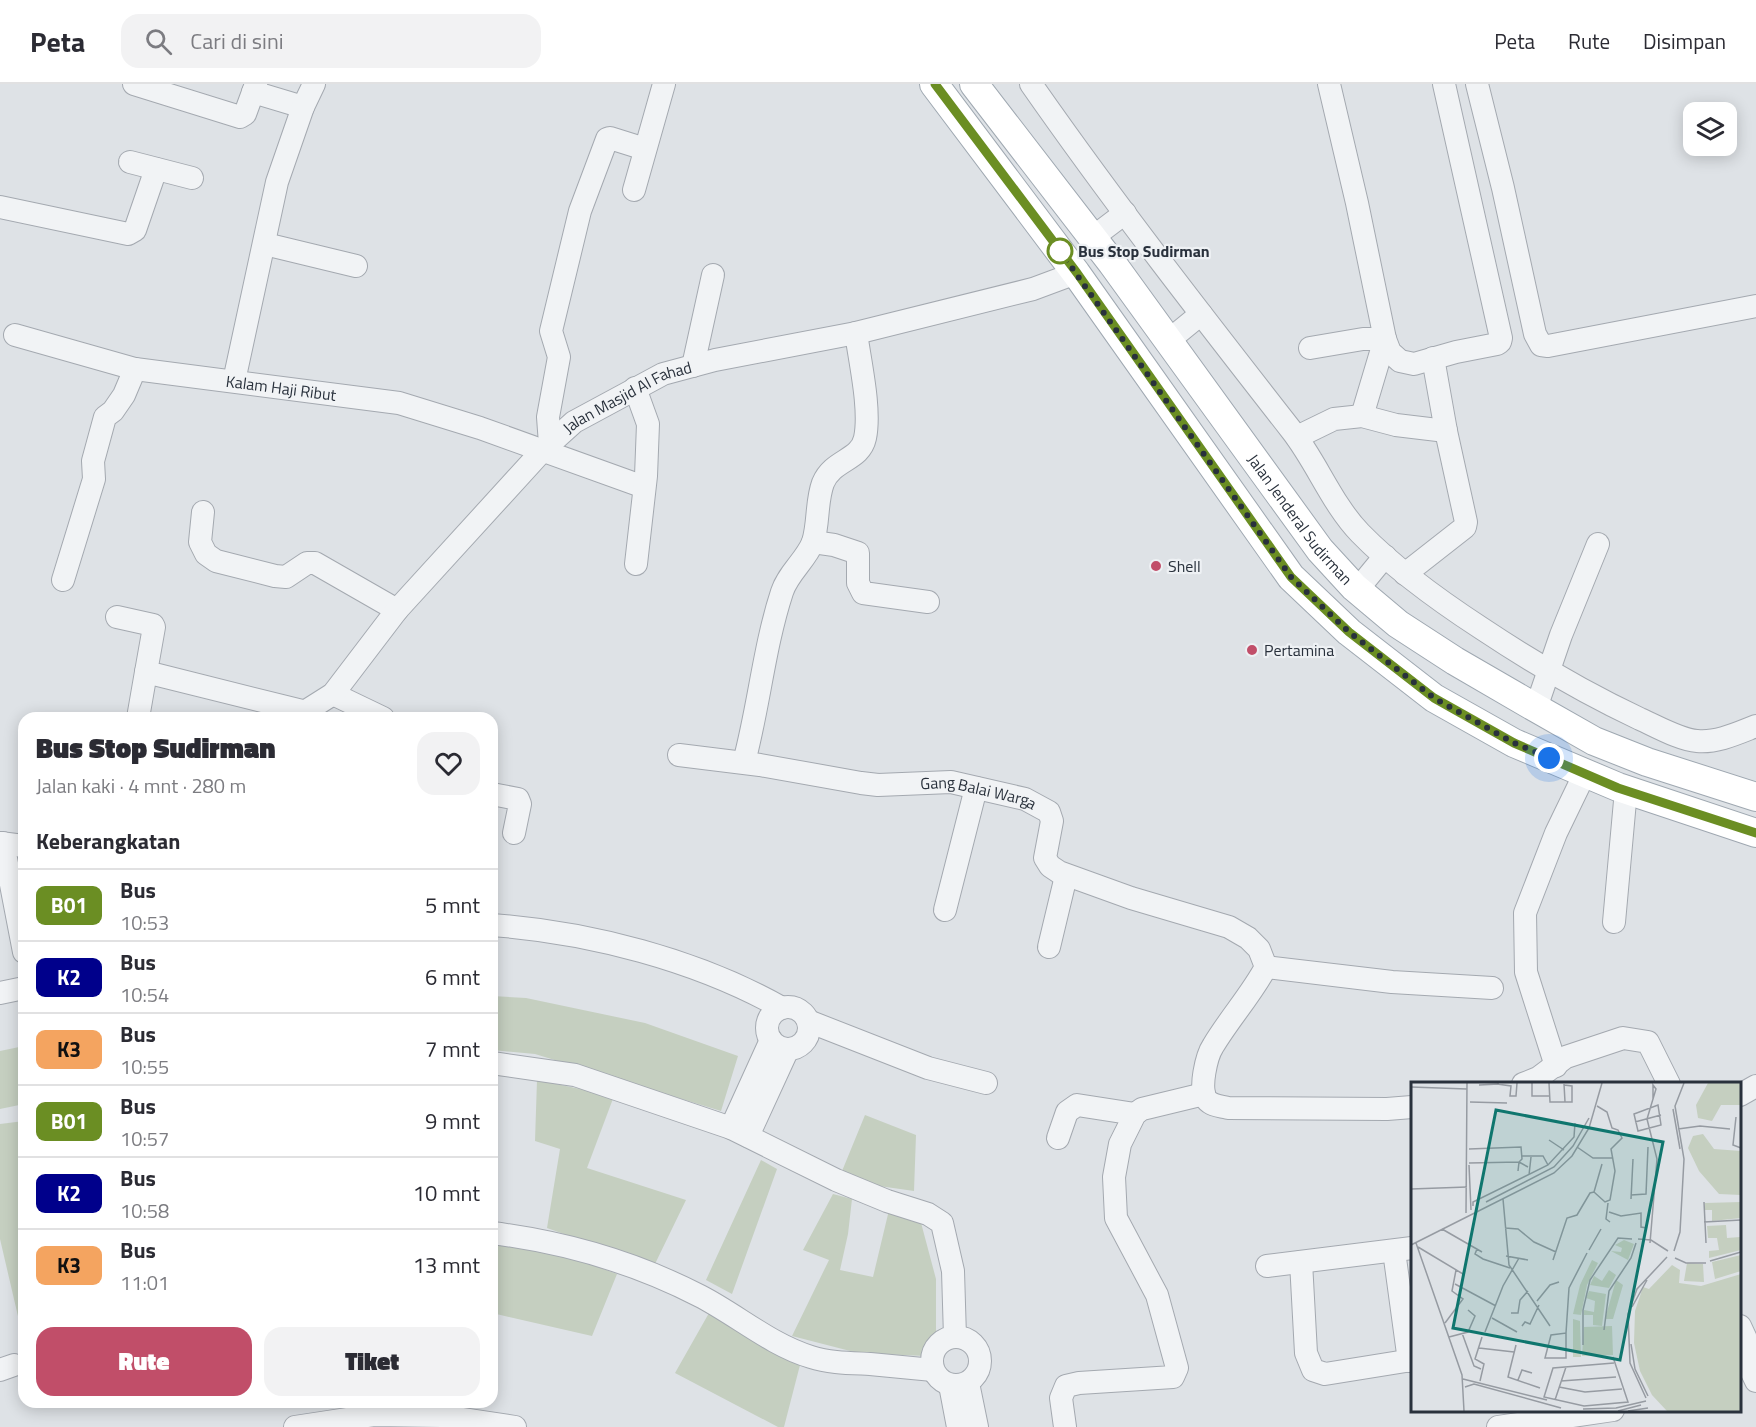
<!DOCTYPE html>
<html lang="id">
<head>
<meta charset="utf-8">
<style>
  :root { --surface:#fff; --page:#f2f2f3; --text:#2b2b33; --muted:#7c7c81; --line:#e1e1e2; --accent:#c14e69 }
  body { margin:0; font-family:"Titillium Web",sans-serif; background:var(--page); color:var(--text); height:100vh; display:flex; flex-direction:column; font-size:22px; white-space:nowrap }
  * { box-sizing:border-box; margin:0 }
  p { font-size:20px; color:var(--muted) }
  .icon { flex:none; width:33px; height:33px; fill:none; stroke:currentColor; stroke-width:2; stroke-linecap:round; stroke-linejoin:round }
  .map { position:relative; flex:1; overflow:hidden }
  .sheet { position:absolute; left:18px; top:628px; width:480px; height:696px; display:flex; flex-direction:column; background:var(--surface); border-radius:18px; box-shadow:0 3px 15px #0003 }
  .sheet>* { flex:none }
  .badge { padding:0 12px; border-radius:9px; font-size:21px; line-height:39px }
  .tools { position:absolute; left:1683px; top:18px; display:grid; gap:12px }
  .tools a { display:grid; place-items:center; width:54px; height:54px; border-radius:12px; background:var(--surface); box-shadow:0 3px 15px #0003; font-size:30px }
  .you { position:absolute; width:30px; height:30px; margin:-15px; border:4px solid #fff; border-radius:50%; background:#1a73e8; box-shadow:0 0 0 9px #1a73e833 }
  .map>.badge { position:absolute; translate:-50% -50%; box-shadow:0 0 0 3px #fff }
  h2 { padding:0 18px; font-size:22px; line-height:54px }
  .round { display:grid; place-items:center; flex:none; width:63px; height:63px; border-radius:18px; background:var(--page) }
  .summary { display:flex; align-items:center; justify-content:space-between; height:102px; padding:0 18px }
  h1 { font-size:28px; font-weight:800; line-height:45px }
  .button { display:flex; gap:12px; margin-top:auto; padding:12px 18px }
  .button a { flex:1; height:69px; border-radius:18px; background:var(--accent); color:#fff; font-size:24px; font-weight:800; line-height:69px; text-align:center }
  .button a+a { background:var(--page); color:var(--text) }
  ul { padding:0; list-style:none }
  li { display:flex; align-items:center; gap:18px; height:72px; padding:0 18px; border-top:2px solid var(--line) }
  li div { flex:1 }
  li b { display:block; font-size:22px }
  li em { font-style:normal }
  li .badge { min-width:66px; font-weight:700; text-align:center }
  header { display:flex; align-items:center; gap:36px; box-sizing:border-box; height:84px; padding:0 30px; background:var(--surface); border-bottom:2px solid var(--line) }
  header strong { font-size:28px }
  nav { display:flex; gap:33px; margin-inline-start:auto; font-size:21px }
  .search { width:420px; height:54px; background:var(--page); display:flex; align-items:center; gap:15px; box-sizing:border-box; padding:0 21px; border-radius:18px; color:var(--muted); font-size:22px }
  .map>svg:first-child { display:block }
</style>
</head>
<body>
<header>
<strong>Peta</strong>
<div class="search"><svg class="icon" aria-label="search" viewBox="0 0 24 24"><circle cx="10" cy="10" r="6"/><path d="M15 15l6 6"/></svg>Cari di sini</div>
<nav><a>Peta</a><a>Rute</a><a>Disimpan</a></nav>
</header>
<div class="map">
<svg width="1756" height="1343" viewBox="0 0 1756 1343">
  <rect width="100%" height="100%" fill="#dee2e6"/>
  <path fill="#c5cfc0" d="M492,912L526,914L645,939L738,972L721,1027L535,970L492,966Z
    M24,962V1020L0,1025V967Z
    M537,996L614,1012L587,1084L686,1116L654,1182L547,1144L560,1065L535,1057Z
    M865,1031L916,1051L914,1107L865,1100L840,1092Z
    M24,1037V1258L0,1155V1040Z
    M761,1076L777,1085L732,1210L706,1196Z
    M833,1110L852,1115L848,1150L840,1186L873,1193L889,1126L920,1135L936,1195V1253L925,1272L858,1269L792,1252L829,1176L803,1166Z
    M492,1157L574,1174L617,1190L592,1252L492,1229Z
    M709,1229L800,1281L784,1343H778L675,1289Z"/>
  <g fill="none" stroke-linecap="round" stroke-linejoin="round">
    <defs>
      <g id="minor">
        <path d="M134,0L240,33L245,30L256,0"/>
        <path d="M1031,0C1114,119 1203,233 1292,347C1317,379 1332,420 1360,449C1396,486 1438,516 1481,544C1532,578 1585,609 1640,635C1656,642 1680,656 1697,657C1717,659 1738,649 1756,642"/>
        <path d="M1477,0L1503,104L1535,250L1541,261L1548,262L1756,222"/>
        <path d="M253,8L303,23"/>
        <path d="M130,78L192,94"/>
        <path d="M634,106L664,0"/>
        <path d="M0,123L128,150L135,146L156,85"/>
        <path d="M1092,154L1125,129"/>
        <path d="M265,160L356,182"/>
        <path id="s1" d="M15,251L135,285L399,319L480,344L644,403"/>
        <path d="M1385,255L1390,268L1400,277L1414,280L1456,268L1497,260L1500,258L1501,254L1444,0"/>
        <path d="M1168,257L1201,230"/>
        <path d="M1310,264L1363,255H1385L1357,119L1329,0"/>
        <path d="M693,282L713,191"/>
        <path d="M234,297L277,98L303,23L314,0"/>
        <path d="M635,304L648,340L646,392L636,480"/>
        <path d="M1362,332L1385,255"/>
        <path d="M1297,353L1334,335L1362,332L1396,341L1446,347"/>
        <path d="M550,360L548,333L559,273L551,247L580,127L607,55L610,54L645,65"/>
        <path d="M203,428L200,458L206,470L216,477L275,492L286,493L307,479H315L397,526"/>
        <path d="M813,458L834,461L858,469V499L863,509L928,518"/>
        <path d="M1405,490L1465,443L1466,438L1446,347L1433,274"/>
        <path d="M63,496L94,395L93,377L105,333L113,327L124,311L135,285"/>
        <path d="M1357,506L1385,472"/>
        <path d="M117,533L153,541L154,543L146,588L306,628"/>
        <path d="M333,610L383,634"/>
        <path d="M1536,624L1561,551L1598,460"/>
        <path d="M138,634L146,588"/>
        <path id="s2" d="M295,634L333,610L397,526L543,366L574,338L663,290L715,276L856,249L1033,205L1076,189"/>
        <path id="s3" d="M679,671L760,681L861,699L878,701L951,698L1025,715L1049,728L1052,737L1045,774L1050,782L1059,788L1131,814L1229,843L1248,854L1259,865L1266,883C1251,911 1229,935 1213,962C1207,971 1198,1006 1207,1016C1212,1022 1221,1022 1228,1024L1387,1025L1412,1023"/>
        <path d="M744,678C759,622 764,563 782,508C788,489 806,476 813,458C819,439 816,418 823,399C833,375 860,377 865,354C871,326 860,278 856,249"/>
        <path d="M492,710L518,715L520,720L514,749"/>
        <path d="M0,759L24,762"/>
        <path d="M3,759L24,868"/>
        <path d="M945,826L976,704"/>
        <path d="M1614,838L1626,706"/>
        <path d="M492,841C589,848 697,876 782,924"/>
        <path d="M1049,863L1066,792"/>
        <path d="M1266,883L1392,898L1492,904"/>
        <path d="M0,909L24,904"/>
        <circle cx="788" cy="944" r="21"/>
        <path d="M808,937L928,984L986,999"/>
        <path d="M492,979L575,991L731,1044L836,1096L887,1117L928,1130L942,1139L953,1187L955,1253"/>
        <path d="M1556,982L1526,888L1525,829L1556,749L1585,689"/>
        <path d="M1523,1000L1538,994L1566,973L1623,954L1648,958L1669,1000"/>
        <path d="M1740,1011L1756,1002"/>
        <path d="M731,1044L771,956"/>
        <path d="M748,1052L788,965"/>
        <path d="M1058,1054L1067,1028L1077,1021L1135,1030"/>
        <path d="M492,1149C563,1158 636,1179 700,1212C737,1231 771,1261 811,1273C830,1279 850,1279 870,1280C891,1282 912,1284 933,1286"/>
        <path d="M1394,1167L1409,1277"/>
        <path d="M1301,1178L1306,1269L1313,1286L1325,1290L1412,1276"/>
        <path d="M1267,1182L1412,1164"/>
        <path d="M1740,1242L1753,1270"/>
        <circle cx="956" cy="1277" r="24"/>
        <path d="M1745,1274L1756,1297"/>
        <path d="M0,1286L14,1281"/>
        <path d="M968,1299L977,1343"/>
        <path d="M950,1301L958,1343"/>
        <path d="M295,1343L374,1331L442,1332L515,1343"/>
        <path d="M1065,1343L1061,1314L1066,1302L1079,1299L1173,1293L1177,1284L1157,1211L1116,1134L1114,1093L1120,1060L1135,1030L1142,1025L1204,1010"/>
        <path d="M1498,1343L1613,1326"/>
      </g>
      <g id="major">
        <path d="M934,0L1076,189L1291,493L1349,548L1434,614L1514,659L1618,703L1756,749"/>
        <path id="s4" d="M974,0L1112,179L1320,466L1354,503L1398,540L1455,577L1536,624L1594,657L1647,678L1756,713"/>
      </g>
    </defs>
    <use href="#minor" stroke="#a4a9b0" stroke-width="24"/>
    <use href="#major" stroke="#9fa8b1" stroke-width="30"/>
    <use href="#minor" stroke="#f1f3f5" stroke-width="22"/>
    <use href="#major" stroke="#fff" stroke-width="28"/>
  </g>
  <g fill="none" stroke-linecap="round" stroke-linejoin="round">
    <defs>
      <path id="line" d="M935,0L1077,189L1291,493L1349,548L1434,614L1514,659L1618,704L1756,749"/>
    </defs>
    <use href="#line" stroke="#fff" stroke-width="14"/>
    <use href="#line" stroke="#6b8e23" stroke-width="9"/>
    <path stroke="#29313c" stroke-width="6" stroke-dasharray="0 10.8" d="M1060,167L1291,493L1349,548L1434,614L1514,659L1549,674"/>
  </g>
  <circle fill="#fff" stroke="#6b8e23" stroke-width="3" cx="1060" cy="167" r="12"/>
  <g fill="#c14e69" stroke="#eef1f4" stroke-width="2">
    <circle cx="1156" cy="482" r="6"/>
    <circle cx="1252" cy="566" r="6"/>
  </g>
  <g text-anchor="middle" stroke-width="4.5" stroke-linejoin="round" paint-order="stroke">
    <g font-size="16" font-weight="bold" fill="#29313c" stroke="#eef1f4" text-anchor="start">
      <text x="1078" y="173">Bus Stop Sudirman</text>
    </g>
    <g font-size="16" fill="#29313c" stroke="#eef1f4">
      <text dy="6" stroke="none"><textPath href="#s1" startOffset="272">Kalam Haji Ribut</textPath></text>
      <text dy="6" stroke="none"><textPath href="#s2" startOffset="468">Jalan Masjid Al Fahad</textPath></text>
      <text dy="6" stroke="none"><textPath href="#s4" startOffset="544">Jalan Jenderal Sudirman</textPath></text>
      <text dy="6" stroke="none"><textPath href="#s3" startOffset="303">Gang Balai Warga</textPath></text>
    </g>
    <g font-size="16" fill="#29313c" stroke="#eef1f4" text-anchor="start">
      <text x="1168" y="488">Shell</text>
      <text x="1264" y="572">Pertamina</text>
    </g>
  </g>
  <g transform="translate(1411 998)">
    <rect width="330" height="330" fill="#dee2e6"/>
    <path d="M297,1H330V23H310L301,39L287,36L285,23ZM292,52L303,67L330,69V113L308,112L288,89L277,66L282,54ZM330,120V136L301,139V128H294V121ZM315,143L316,156L329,155L330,168L298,176V169L308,168L306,156H297L296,144ZM213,158L223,162L217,178L200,169L210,170L211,166L204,163ZM330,173V189L304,197L301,180ZM181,178L187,181L176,203L170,233L162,232L169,203ZM276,181L292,182L293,200L273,199ZM261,183L269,188L268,201L290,204L330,192V329H256L241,313L229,289L223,261L224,229L232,205L238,207ZM198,188L205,193L198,206L179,203L183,194L191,199ZM205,198L212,203L202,237H194ZM178,209L195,212L191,244L182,243V233H173V228L183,230L184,219L175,216ZM162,237L169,239L170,275H162ZM201,244L202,273L171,274L173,245Z" fill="#c5cfc0"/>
    <path fill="none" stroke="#969ba2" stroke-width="1.5" d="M121,1V14H138M138,1L139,20H161V4L153,3M86,2L100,4L99,14H105L106,1M153,2L154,20M68,3L88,2M0,5L56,7M59,20L96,21M247,23L250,43L227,49L223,32ZM262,27L269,67M325,35L322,63L330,66M224,40L250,33M267,47L289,44L319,47M138,58L153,68M166,65L182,76H202M58,67L110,65L111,77L108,80L117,85M111,74H132L137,83M58,81L108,80L107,89M58,83L60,128M118,93L120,75M0,107L56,105M183,110L191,82M220,113L235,112L237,65M92,117L98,183L139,244M220,117L222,77M75,120L143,85L162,64L178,36M293,120L295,161M197,121L195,137L199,140M62,124V120L137,83L163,55L164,41M198,130L210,134L230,131V145L236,146M55,131L56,1M293,140L330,138M94,146L107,147L123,160L145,170M31,147L71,170M227,157L240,158L257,169M5,161L51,293L53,329M239,161L246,77L236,37L245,7L242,3V18M0,163L143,91L161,74L178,46L191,1M7,165L52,192M66,167L64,172L72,177L99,186M178,168L190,147M263,169L269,150L273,77L264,24L273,1M95,174L117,178M264,176L275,181H295M142,178L156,136L166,133L179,111L183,110L194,120L199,118L204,89L200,67L211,56L207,48L201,46L196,30L186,24M299,179L330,170M44,202L85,224M126,219L139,203L148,200M221,225L236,198M100,231H107L109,218L117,209M81,236L106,250M34,241L52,217L41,209L45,188M111,244L114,240L119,242L128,223M193,248L198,209L220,176L225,161M74,250L92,204L108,176M51,251L63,284L70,287M155,251V276H134L140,253ZM155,251L158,206L176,171M38,255L57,250L64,234L57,228M220,262L224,287L237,314M105,263L97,295L129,306M172,263V228L179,198L207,156L221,157M68,266L103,270M202,275L217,320L173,324L133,315L142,286L203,281M52,297L136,318M107,298L111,288L121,291M69,299L73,282L64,277L71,255M150,299L205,295M54,305L63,302L150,326M148,305L174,310L211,307M235,316L219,281L217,232L226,207L256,175M144,318L155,285M172,327L205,326L235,319M207,329L230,323M217,329L237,326"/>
    <path fill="#0f766e" fill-opacity="0.15" stroke="#0f766e" stroke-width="3" d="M85,28L252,60L209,278L42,246Z"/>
    <rect width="330" height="330" fill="none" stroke="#29313c" stroke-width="3"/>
  </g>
</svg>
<div class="tools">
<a><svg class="icon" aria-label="layers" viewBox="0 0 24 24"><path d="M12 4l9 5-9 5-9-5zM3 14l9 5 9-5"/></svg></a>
</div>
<div class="you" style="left:1549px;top:674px"></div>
<section class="sheet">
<div class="summary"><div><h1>Bus Stop Sudirman</h1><p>Jalan kaki · 4 mnt · 280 m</p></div><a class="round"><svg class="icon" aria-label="heart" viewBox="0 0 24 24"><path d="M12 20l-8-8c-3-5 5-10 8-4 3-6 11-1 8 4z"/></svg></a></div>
<h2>Keberangkatan</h2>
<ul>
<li><span class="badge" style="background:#6b8e23;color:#fff">B01</span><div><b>Bus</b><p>10:53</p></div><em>5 mnt</em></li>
<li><span class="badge" style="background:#00008b;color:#fff">K2</span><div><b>Bus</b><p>10:54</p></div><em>6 mnt</em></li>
<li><span class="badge" style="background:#f4a460;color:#111">K3</span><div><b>Bus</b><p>10:55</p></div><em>7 mnt</em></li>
<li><span class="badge" style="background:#6b8e23;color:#fff">B01</span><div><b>Bus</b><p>10:57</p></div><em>9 mnt</em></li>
<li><span class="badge" style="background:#00008b;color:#fff">K2</span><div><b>Bus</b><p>10:58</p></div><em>10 mnt</em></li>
<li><span class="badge" style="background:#f4a460;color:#111">K3</span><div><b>Bus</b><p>11:01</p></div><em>13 mnt</em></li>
</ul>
<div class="button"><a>Rute</a><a>Tiket</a></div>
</section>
</div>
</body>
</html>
